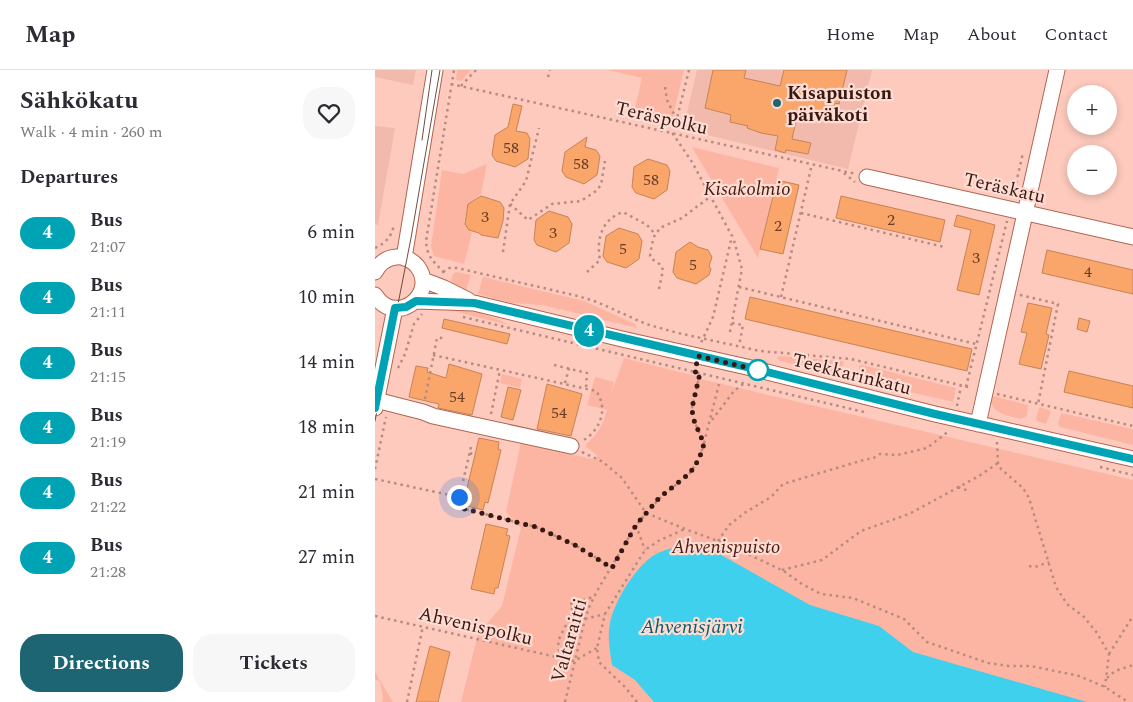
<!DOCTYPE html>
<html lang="en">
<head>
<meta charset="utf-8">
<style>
  :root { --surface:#fff; --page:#f7f7f7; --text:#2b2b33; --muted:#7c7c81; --line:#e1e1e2; --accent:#1e6574 }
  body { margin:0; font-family:Spectral,serif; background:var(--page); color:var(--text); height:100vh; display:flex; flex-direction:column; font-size:19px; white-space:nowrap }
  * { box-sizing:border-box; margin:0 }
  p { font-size:16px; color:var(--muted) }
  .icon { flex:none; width:28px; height:28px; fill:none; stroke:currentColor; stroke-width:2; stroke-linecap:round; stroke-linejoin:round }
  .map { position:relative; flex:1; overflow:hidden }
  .details { display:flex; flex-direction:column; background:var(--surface); width:375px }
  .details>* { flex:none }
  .badge { padding:0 10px; border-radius:16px; font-size:18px; line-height:32px }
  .buttons { position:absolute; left:692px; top:15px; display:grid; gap:10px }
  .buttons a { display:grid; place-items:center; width:50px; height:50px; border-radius:50%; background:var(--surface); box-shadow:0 2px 8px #0003; font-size:25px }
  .you { position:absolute; width:25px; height:25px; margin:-12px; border:4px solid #fff; border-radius:50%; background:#1a73e8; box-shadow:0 0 0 8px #1a73e833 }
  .map>.badge { position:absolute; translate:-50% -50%; box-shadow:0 0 0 2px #fff }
  h2 { padding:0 20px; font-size:19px; line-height:45px }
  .round { display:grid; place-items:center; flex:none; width:52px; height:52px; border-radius:20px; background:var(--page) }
  .head { display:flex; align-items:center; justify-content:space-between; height:85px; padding:0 20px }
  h1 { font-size:24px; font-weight:700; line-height:38px }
  .primary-button { display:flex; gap:10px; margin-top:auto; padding:10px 20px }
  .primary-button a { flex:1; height:58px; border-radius:20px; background:var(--accent); color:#fff; font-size:20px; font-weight:700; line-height:58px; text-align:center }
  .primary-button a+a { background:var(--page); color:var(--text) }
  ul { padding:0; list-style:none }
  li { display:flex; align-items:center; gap:15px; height:65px; padding:0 20px }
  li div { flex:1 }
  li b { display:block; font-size:19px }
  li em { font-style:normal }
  li .badge { min-width:55px; font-weight:700; text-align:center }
  header { display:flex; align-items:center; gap:30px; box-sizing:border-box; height:70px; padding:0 25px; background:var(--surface); border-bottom:1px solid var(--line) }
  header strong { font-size:24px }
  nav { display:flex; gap:28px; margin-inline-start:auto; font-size:18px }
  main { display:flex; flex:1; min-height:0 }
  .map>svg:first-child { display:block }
</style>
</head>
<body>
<header>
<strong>Map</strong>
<nav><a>Home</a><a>Map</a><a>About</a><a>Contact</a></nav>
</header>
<main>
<section class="details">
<div class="head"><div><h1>Sähkökatu</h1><p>Walk · 4 min · 260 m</p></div><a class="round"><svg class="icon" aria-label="heart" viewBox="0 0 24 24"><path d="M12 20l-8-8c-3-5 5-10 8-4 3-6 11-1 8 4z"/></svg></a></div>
<h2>Departures</h2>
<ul>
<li><span class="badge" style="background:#00a3b4;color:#fff">4</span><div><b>Bus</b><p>21:07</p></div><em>6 min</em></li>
<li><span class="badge" style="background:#00a3b4;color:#fff">4</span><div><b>Bus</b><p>21:11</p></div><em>10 min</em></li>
<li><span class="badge" style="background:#00a3b4;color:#fff">4</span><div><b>Bus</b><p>21:15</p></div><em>14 min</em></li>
<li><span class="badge" style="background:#00a3b4;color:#fff">4</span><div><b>Bus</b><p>21:19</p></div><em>18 min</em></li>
<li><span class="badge" style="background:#00a3b4;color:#fff">4</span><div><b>Bus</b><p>21:22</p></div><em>21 min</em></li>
<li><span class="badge" style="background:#00a3b4;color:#fff">4</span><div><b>Bus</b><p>21:28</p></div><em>27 min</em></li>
</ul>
<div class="primary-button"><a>Directions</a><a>Tickets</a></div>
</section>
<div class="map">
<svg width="758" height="632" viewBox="0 0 758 632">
  <rect width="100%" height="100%" fill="#fdcabd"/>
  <path fill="#f1baad" d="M0,0H41L38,15L0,7Z
    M322,0H497L473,99L308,59Z
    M0,56L20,58L3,155L0,154Z"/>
  <path fill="#fdb5a3" d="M82,0H96L86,11L81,10Z
    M233,0H309L297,50L259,42L267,8Z
    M317,77L404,98L383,188L325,91Z
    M112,94L106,124L94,133L89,152L97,163L89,194L59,186L56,176L67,100L88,104Z
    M81,202L96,205L91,220L75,214L78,204Z
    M108,207L209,231L260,254L262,258L168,235L136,233L103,224Z
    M70,239C95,239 111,243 134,255Z
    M405,286L467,291L469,292L464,305L405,291L402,288Z
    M249,288L321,306V308L758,410V632H86L103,564L127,536L146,458L131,442L146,372L221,390L222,385L211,377V374C224,363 227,356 232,340L212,335L220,307L239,312L236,324Z
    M487,295L581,318L578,332L482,310L484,296Z
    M127,304L147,309L145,318L125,313Z
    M614,325L653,335L652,346L646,349C631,345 616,344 614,325Z
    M665,337L676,341L671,354L662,351L661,348L664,338Z
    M686,343L758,359V375L685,357L683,354Z
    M0,602L18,632H7L8,627L5,612L0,609Z"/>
  <path fill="#3ed0ed" d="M325,473L435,535L504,556L538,582L712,632H279L260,610L237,595C235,581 232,567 235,553C239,532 261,495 281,484C294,477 311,476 325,473Z"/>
  <path fill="#faa66b" stroke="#c68355" d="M338,0H371L369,8L405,16L409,0H472L464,34L460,33L456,49L423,42L417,69L436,73L433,84L411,80L410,83L400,80L403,66L386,63L372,58L373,56L355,52L356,45L330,38Z
    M138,34L147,36L141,61L152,63L155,69L153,89L140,97L121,91L117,85L120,65L133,57Z
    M212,67L210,77L221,80L225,86L222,105L209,114L191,107L187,101L190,82Z
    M273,89L292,95L295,101L292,120L279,129L261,123L257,117L259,97Z
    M402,110L424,115L408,184L385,179Z
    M106,126L125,132L129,138L128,151L123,168L106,165L104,163L94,160L90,154L93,134Z
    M466,126L570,150L565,172L461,148Z
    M174,141L193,147L197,154L194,173L181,182L162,175L159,170L161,150Z
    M582,145L620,155L604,225L582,220L596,160L579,156Z
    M244,158L263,164L267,171L264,189L251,198L232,192L228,186L231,166Z
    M315,172L323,177L333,180L337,187L334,196L336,199L334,205L321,214L302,208L298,202L301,182Z
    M672,180L758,200V224L667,203Z
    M375,227L597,279L592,301L370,249Z
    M653,233L677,238L671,264L674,265L666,299L644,294L652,263L646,262Z
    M704,248L715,251L712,262L702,259Z
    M69,249L135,264L132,274L67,258Z
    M74,294L107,304L97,345L63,338L64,334L34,327L41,296L53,298L52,302L71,308Z
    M694,301L758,316V338L689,322Z
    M172,314L207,324L196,366L162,359Z
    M133,317L146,320L138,350L126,347Z
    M104,368L124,372L123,379L126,380L113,433L110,432L108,440L88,435Z
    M111,454L133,459L131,465L135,466L123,518H120L119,524L96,519Z
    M55,576L75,582L63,632H41Z"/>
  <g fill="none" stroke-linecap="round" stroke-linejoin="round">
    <defs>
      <path id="minor" d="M492,107L758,167
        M29,188L60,0
        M0,202C4,194 11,188 21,187C28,186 37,190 42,196C64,224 20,258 0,225
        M48,210L69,218L93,230
        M41,231L99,233L247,269L372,297L560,344L758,389
        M1,330L48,342L58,346L196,376
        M0,338L20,238
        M603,354L682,0"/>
    </defs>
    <use href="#minor" stroke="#b06451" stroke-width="17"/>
    <path stroke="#b78b80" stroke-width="2.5" stroke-dasharray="2.5 4" stroke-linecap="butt" d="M314,0L298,64L317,92L357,166L338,247L326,273
      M173,7L175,0
      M76,14L481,104
      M86,16L101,0
      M290,17L292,30L301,48
      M469,103L480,112
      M638,126L648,83
      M135,134L153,150L177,134L206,131L221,121L226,115L230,91
      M426,143L569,177
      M0,178C11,173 17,166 19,154
      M128,182L135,134L151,111L164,58
      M68,202L74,198H82L203,226L222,232L271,254L303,263L385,281L476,289L597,318
      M212,202L225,190C221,169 227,149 248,142L272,155L280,164
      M69,203C59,191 52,188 51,171L79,0
      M364,217L601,274
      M284,219L288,200L286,195L277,189L275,186L277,174L280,164L287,157L307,148L336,126
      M645,225L683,234L663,334
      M406,227L437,94
      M88,247L489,342
      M357,253L368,255L364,276
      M355,262L367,199L358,167
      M58,285L221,321C234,339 225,361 207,371
      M179,295L212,303L211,318
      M23,298L30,284L39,254L47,244
      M190,313L194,298
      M591,317L632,151
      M622,324L758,356
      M50,329L62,268H66L68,265
      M582,336L586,316
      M116,344L125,300
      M337,350L359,321L368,314
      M622,372L623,393L626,399L648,418L654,428L681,517L692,534L709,547L722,563L734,584L730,617
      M329,373L344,314
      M96,377L82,437L161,457L200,475L237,497
      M207,382L228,392L247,408L271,443L310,459L351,474L407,500L427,514L446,524L478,528L529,549L552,572L613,593L634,596H656L704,606L730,617L753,632
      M95,383L100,385
      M725,397L758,405
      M0,399L11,347
      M0,409L84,427
      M86,417L92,418
      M583,417L594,421
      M261,455L270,480
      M343,471L354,455L371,442L396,427L408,414L492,389H497L505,384L522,385L552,378L574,361
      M654,496L660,497L674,492
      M407,500L447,490L486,461L534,444L604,406L623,393
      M0,546L199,591L222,578
      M210,549L230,544
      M734,584L758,546
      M185,588L183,571L198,541L195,534L218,527
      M732,608L740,601L758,595
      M32,632L48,556
      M190,632L210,549L215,535L222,521L261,455L284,429L315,403L324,389L329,374L318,348L317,338L325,303
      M262,632L250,617L224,592L222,578L230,544L270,480L285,470L310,459"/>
    <use href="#minor" stroke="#fff" stroke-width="15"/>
    <path stroke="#704c42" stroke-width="1" d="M47,70L57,0
      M0,351L36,168L65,0"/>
  </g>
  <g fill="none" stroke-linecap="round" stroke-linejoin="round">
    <defs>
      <path id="line" d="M0,338L20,238L31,237L41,231L99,233L372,297L560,344L758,389"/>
    </defs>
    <use href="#line" stroke="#fff" stroke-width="11"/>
    <use href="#line" stroke="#00a3b4" stroke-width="8"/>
    <path stroke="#381911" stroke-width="5" stroke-dasharray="0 9" d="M84,427L82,437L161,457L200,475L237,498L261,455L284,428L315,403L324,389L329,374L318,348L317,338L325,303L320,302L323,286L383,300"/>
  </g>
  <circle fill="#1e6574" stroke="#ffdcd3" stroke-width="2" cx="402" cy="33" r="5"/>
  <circle fill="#fff" stroke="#00a3b4" stroke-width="2.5" cx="383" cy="300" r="10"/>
  <g text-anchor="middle" stroke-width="4.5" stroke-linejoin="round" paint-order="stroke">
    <g font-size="16" fill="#683c28">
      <text x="136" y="83">58</text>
      <text x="206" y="99">58</text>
      <text x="276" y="115">58</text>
      <text x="110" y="152">3</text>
      <text x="516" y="155">2</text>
      <text x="403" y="161">2</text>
      <text x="178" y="168">3</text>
      <text x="248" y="184">5</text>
      <text x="601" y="193">3</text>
      <text x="318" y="200">5</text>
      <text x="713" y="207">4</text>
      <text x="82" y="332">54</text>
      <text x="184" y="348">54</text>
    </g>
    <g font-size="19" font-weight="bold" fill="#381911" stroke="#ffdcd3" text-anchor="start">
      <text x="412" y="29">Kisapuiston<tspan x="412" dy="22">päiväkoti</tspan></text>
    </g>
    <g font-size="19" fill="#381911" stroke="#ffdcd3">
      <text transform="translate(287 47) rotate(13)" y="7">Teräspolku</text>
      <text transform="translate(630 117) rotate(13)" y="7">Teräskatu</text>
      <text transform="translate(477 303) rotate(14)" y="7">Teekkarinkatu</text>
      <text transform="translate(101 555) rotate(13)" y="7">Ahvenispolku</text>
      <text transform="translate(193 570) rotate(-74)" y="7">Valtaraitti</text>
    </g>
    <g font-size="19" font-style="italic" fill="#491a0f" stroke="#ffdcd3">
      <text x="372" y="125">Kisakolmio</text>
      <text x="351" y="483">Ahvenispuisto</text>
    </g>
    <g font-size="20" font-style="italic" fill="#095c6b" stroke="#ffdcd3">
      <text x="317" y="563">Ahvenisjärvi</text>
    </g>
  </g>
</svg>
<div class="buttons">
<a>+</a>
<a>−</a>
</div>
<div class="you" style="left:84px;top:427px"></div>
<b class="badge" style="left:214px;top:261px;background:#00a3b4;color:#fff">4</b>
</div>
</main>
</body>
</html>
